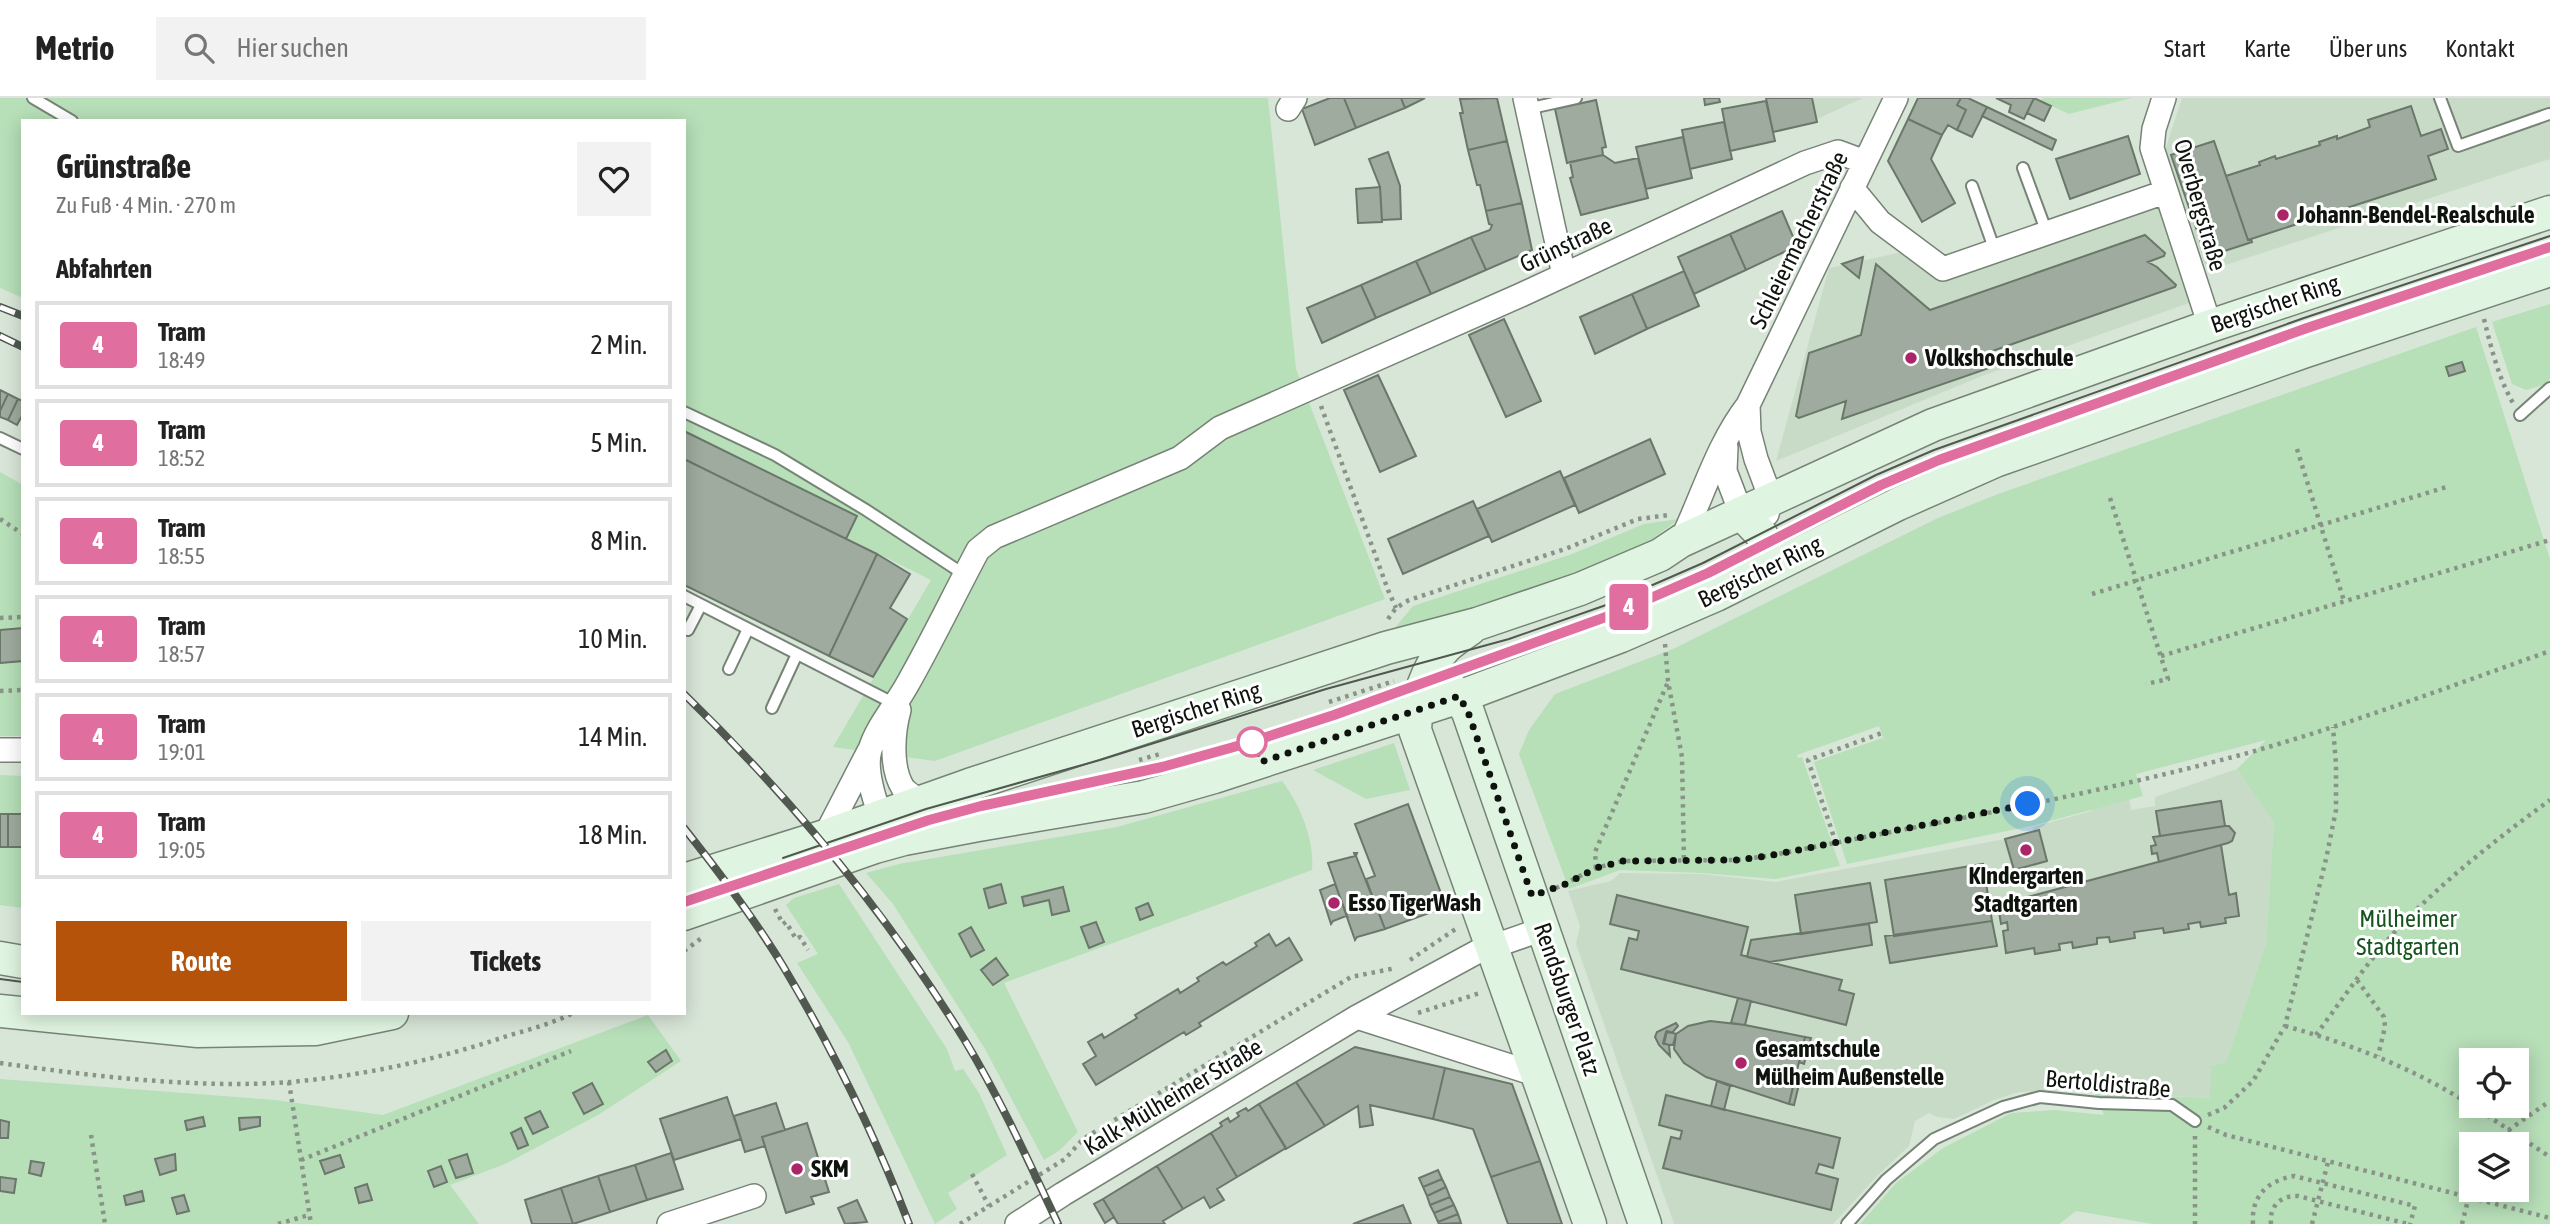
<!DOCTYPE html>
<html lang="de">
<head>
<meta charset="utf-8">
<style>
  :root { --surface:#fff; --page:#f2f2f2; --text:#222; --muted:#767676; --line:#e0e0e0; --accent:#b45309 }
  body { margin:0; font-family:"Asap Condensed",sans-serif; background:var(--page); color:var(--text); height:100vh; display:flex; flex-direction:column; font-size:26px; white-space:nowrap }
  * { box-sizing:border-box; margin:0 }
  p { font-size:23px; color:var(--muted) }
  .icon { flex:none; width:38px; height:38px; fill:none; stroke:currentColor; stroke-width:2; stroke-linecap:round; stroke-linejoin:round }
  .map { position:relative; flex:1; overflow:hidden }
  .drawer { position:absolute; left:21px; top:21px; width:665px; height:896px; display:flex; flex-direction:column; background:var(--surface); border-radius:0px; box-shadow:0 4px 18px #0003 }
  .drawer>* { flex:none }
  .badge { padding:0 14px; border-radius:5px; font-size:24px; line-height:46px }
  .fabs { position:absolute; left:2459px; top:950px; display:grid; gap:14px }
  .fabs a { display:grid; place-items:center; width:70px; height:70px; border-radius:0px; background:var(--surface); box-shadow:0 4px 18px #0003; font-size:35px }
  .you { position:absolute; width:35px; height:35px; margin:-18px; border:5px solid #fff; border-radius:50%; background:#1a73e8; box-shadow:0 0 0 10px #1a73e833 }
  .map>.badge { position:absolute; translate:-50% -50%; box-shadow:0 0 0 4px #fff }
  h2 { padding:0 35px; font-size:26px; line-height:63px }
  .round { display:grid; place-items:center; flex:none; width:74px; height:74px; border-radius:0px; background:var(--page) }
  .headline { display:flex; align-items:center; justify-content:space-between; height:119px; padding:0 35px }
  h1 { font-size:33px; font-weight:700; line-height:52px }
  .cta { display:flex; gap:14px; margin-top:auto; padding:14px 35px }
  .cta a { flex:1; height:80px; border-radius:0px; background:var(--accent); color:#fff; font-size:28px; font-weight:700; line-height:80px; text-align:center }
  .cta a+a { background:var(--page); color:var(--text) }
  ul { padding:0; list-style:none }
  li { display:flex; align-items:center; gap:21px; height:88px; margin:0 14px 10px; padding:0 21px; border:4px solid var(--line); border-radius:0px }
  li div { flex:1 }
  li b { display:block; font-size:26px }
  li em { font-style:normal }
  li .badge { min-width:77px; font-weight:700; text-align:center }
  header { display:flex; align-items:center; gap:42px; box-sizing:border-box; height:98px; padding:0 35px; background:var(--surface); border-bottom:2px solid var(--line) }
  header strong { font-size:33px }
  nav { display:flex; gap:38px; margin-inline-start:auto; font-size:24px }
  .search { width:490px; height:63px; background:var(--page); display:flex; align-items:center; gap:18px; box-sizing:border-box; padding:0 24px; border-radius:0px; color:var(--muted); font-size:26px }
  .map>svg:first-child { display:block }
</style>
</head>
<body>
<header>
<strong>Metrio</strong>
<div class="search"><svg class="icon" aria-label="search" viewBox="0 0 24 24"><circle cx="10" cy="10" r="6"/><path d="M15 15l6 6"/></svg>Hier suchen</div>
<nav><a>Start</a><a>Karte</a><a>Über uns</a><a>Kontakt</a></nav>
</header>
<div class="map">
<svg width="2550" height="1126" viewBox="0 0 2550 1126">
  <rect width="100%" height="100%" fill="#d8e6d8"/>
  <path fill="#c7dbc7" d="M1813,0H1863L1817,21Z
    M2182,0H2550V61L2207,173L2165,52Z
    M2157,105L2192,204L1982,278L1776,363L1829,170L1907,153L1944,183Z
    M2237,671L2274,725L2266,846L2226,964L2211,968V1000L2060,992L2019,994L1994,1002L1954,1021L1937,1019L1929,1015L1915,1023L1909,1048L1877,1078L1833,1126H1674L1576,846L1580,828L1568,793L1611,783L1620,775L1701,776L1776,784L2005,741L2033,734V729L2092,713L2091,702L2128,693L2131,712L2155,708V699Z"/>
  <path fill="#b7dfb8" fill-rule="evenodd" d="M0,0H1268L1296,271L1385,501L935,663L833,649L931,482L684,359V23H23V200L0,190Z
    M2043,0H2132L2069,16L2041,3Z
    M2550,206V280L2546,286L2526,292L2512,286L2492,224Z
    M2476,229L2550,461V1126H2153L2076,1113L2059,1126H1860L1896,1085L1943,1050L2011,1015L2055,1012L2104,1017L2095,995L2210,1000L2211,968L2226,964L2266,846L2274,725L2237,671L2266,642L2136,676L2143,698L2031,728L1847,766L1814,664L1882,640L1884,642L1879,628L1797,657L1798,660L1802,659L1840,768L1776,781L1702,775L1620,772L1569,791L1519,656L1529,632L1555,596L1673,551L1938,420L1998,396ZM2471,962H2516V1008H2471ZM2471,1046H2516V1092H2471Z
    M0,374L23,387V638H0Z
    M1679,421L1651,442L1628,454L1561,480L1389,537L1413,508L1572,456L1644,426Z
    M1394,645L1410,692L1366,701L1313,672Z
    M0,677L23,678V810L0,807Z
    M1282,683C1300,706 1315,743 1312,772L1004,885L1078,1034L1060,1052L1044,1062L985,951L893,806L866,775L899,766L1117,729Z
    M839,786L947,951L955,973L963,971L979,995L1007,1057L948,1095L957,1111L935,1126L848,944L797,865L818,856L786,807L794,800Z
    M648,917L681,963L598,1017L505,1066L450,1087L479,1126H0V981L275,1002L383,1017Z"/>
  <path fill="#9eab9e" stroke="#6a776a" stroke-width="2" d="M1330,0H1344L1356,30L1315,47L1302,11Z
    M1344,0H1401L1405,10L1356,30Z
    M1401,0H1425L1405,10Z
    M1497,0L1507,43L1468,52L1460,15H1463L1460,1Z
    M1704,0H1719L1720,4L1705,7Z
    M1766,0H1812L1817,24L1773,34Z
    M1918,0H1961L1957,7L1966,12L1957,32L1948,27L1942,37L1908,21Z
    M1961,0H1968L1987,9L1972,39L1957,32L1966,12L1957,7Z
    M1996,0H2034L2024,21L2009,14L2011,7Z
    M2034,0L2051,8L2044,23L2027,15Z
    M1596,2L1606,49L1602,50L1603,57L1567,65L1555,11Z
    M1766,3L1775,43L1730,53L1722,11Z
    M2411,8L2421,38L2441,31L2448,51L2428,58L2436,81L2248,142L2226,78L2260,67L2259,64L2275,58L2276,61L2320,47L2319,44L2337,38V41L2370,29L2368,22Z
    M1987,9L2056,42L2052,52L1982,18Z
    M1908,21L1942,37L1931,61L1955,105L1922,124L1888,63Z
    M1724,24L1732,61L1690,71L1682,32Z
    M2128,38L2140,76L2070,101L2056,61Z
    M1683,39L1692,80L1646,91L1636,49Z
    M1507,43L1522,105L1486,113L1480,87H1477L1468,52Z
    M2214,43L2248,142L2251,141L2252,144L2206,159L2171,57Z
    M1388,54L1400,88L1401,121L1382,122L1380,89L1369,61Z
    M1603,57L1615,65L1638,60L1648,100L1581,117L1570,80L1573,79L1570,64Z
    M1380,89L1382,124L1358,125L1356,91Z
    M1522,105L1532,152L1486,172L1471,139L1490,132L1492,127L1489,126L1486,113Z
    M1782,113L1797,148L1746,172L1730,136Z
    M1730,136L1746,172L1694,196L1678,159Z
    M2145,137L2165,155L2164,158L2148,164L2157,169L2176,187L2175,189L1981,257L1995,268L1842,321L1846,303L1799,320L1796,318L1809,255L1861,237L1876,166L1930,212Z
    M1471,139L1486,172L1431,196L1416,163Z
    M1863,159L1859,180L1842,166Z
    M1416,163L1431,196L1376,220L1361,187Z
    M1684,173L1699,208L1647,231L1632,196Z
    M1361,187L1376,220L1322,245L1307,210Z
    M1632,196L1647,231L1595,256L1580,219Z
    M1504,221L1541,303L1506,319L1469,237Z
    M2462,264L2465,273L2449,278L2446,269Z
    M1378,277L1416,358L1380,374L1344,292Z
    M0,292L8,296L0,313Z
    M8,296L18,301L8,322L0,319V313Z
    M18,301L23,303V316L17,327L8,322Z
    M684,333L857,418L846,441L684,361Z
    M1650,341L1665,376L1579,415L1564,380Z
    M684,361L877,456L829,558L684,487Z
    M1560,373L1575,407L1492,444L1477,411Z
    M1473,403L1489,438L1403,476L1388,441Z
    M877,456L910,476L890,510L907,521L873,579L829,558Z
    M23,530V563L0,565V532Z
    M2221,703L2225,728L2160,738L2156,713Z
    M1408,706L1446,809L1385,831L1366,781L1375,778L1355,726Z
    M0,716H8V749H0Z
    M8,716H23V749H8Z
    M2225,728H2229L2235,735L2232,743L2228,745L2159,764L2157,755L2152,756L2151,748L2156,747L2153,739Z
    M2039,732L2047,763L2014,772L2005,741Z
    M2221,747L2229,797L2236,795L2239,818L2225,820L2226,825L2201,829L2200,824L2188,826L2189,831L2164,835L2163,830L2134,834L2135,840L2110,844L2109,839L2097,840V846L2073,850L2072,844L2059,846L2060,852L2035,856L2034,850L2006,855L2003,833L2008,832L2007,824L2001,826L1998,807Z
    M1354,755H1357L1356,758L1385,831L1357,839L1355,842L1328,765L1355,758Z
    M1983,766L1992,823L1894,838L1885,782Z
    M1870,785L1877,824L1801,836L1795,797Z
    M1001,786L1006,805L989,810L984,791Z
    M1335,786L1348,820L1346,818L1333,823L1331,826L1320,792Z
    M1063,789L1069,813L1052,817L1049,802L1024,808L1022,799Z
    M1617,797L1748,829L1741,857L1842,882L1839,892L1854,896L1846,927L1621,871L1629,840L1637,842L1639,833L1610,826Z
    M1148,805L1153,817L1140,822L1136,810Z
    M1992,823L1997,848L1890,865L1885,838Z
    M1096,824L1104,844L1089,850L1081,829Z
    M1869,826L1872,847L1770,864L1747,859L1751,842Z
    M971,829L984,852L971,859L959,836Z
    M1269,836L1276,848L1289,840L1302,862L1199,925L1201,928L1186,937L1184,934L1096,987L1083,966L1096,958L1088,944L1102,936L1104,940L1137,920L1135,917L1178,891L1180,895L1199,883L1197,880L1223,864L1226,867L1257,848L1255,845Z
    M996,860L1008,877L993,887L981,872Z
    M1738,900L1751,903L1745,927L1731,925Z
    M1710,923L1745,927L1805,939L1789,1006L1706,979L1684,965L1674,951L1676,936L1688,928Z
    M1676,925L1678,928L1672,935L1666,934L1663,945L1669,947L1670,958L1659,947L1655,939L1657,934Z
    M1667,933L1676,936L1673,947L1664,946Z
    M1805,939L1811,940L1804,966L1799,964Z
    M1355,949L1445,970L1433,1021L1370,1007L1373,1027L1360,1029L1358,1008L1325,1028L1296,984Z
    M666,952L672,963L656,974L648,964Z
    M1445,970L1512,986L1540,1063L1491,1079L1473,1031L1433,1021Z
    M1795,980L1800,982L1794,1007L1789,1006Z
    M1717,983L1730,988L1724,1012L1711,1008Z
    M1296,984L1325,1028L1286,1051L1259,1006Z
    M592,985L603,1006L584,1016L573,995Z
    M1666,997L1840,1040L1833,1070L1819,1066L1816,1075L1838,1081L1831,1112L1663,1070L1671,1039L1680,1041L1682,1033L1659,1027Z
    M727,999L741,1041L674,1062L660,1021Z
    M776,1005L785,1032L762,1039L765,1048L745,1054L734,1018Z
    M1259,1006L1286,1050L1237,1079L1211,1035L1222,1028L1220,1025L1228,1020L1230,1024L1239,1018L1237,1015L1246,1010L1248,1013Z
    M540,1013L548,1029L533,1036L525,1020Z
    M203,1019L205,1028L187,1032L185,1023Z
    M260,1019V1028L240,1032L239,1020Z
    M0,1022L9,1024L8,1040H0Z
    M807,1025L829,1094L811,1099L814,1106L786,1115L762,1039Z
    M521,1030L528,1047L518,1051L511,1035Z
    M1211,1035L1237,1079L1217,1091L1224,1102L1210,1110L1204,1099L1183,1111L1157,1068Z
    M671,1055L683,1091L647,1102L635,1067Z
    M175,1056L176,1072L160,1077L155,1061Z
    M467,1056L473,1075L456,1080L449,1062Z
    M340,1057L344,1069L325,1076L320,1063Z
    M31,1063L44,1065L41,1078L29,1075Z
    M1540,1063L1562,1126H1508L1491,1079Z
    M635,1067L647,1102L610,1114L598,1078Z
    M441,1068L447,1084L434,1089L428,1073Z
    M1157,1068L1183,1111L1163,1123L1165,1126H1118L1103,1101Z
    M1438,1072L1442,1081L1423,1089L1419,1080Z
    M598,1078L610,1114L573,1126L561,1090Z
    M0,1079L16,1081L14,1095L0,1093Z
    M1442,1081L1446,1089L1427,1098L1423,1089Z
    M367,1086L372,1102L359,1105L355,1090Z
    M1446,1089L1450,1099L1430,1107L1427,1098Z
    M561,1090L573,1126H532L525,1102Z
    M142,1093L144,1103L126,1107L124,1098Z
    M184,1097L189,1113L177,1116L172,1100Z
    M1450,1099L1454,1107L1434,1115L1430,1107Z
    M1103,1101L1114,1119L1105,1125L1094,1106Z
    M857,1102L867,1124L845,1126L838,1110Z
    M1403,1107L1411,1126H1353Z
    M1454,1107L1458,1116L1438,1124L1434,1115Z
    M1458,1116L1461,1125L1439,1126L1438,1124Z"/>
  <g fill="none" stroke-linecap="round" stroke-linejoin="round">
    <defs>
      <path id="lane" d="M33,0L72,23
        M2440,0L2458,48L2549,16
        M1527,11L1576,0
        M2023,70L2047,135
        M1972,88L1995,153
        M684,314L775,357L866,412L965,477
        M2520,317L2550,290
        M0,340L23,351
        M684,498L897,607
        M688,532L701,507
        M729,571L748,531
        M772,610L797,556
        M1847,1126L1886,1082L1934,1041L2003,1009L2040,999L2099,1005L2172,1007L2195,1023"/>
      <path id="street" d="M1525,0L1564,177
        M2164,0L2154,31L2152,50L2210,228
        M1288,11L1295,0
        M1852,90L1880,124L1943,171L2165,94
        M1748,307L1749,334L1756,361L1771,401L1767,416
        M1726,349L1725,373L1741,415
        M1681,443C1703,398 1717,347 1748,307L1896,0
        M899,612C893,634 890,669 903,690C907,695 916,700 921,704
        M0,652H23
        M889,729C876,716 864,671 870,652C876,630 896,607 907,587C932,543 954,497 978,452L994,439L1180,360L1220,330L1521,197L1805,65L1838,54L1865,64
        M825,738L869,653
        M1357,919L1538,977
        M669,1126L754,1098
        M1017,1126L1063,1096L1357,919L1477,854L1543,831"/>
      <path id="secondary" d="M1741,415L1761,436L1776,467
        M1470,531C1463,536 1454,542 1447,548C1426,569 1416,603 1415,632L1590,1126
        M1446,585L1459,599L1468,614L1645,1126
        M684,782L825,738L969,687L1386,550L1477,526L1580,491L1660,457L1681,443L1933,327L2210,228L2550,114
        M684,816L875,749L904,741L978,727L1144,699L1214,679L1459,599L1621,538L1716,497L1898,406L1995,363L2303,254L2550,172
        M0,860L23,864
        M0,913L198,933L315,931L392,915"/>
    </defs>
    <use href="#lane" stroke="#768376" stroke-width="14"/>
    <use href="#street" stroke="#768376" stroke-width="26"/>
    <use href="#secondary" stroke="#768376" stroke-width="35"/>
    <path stroke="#899489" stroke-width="4.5" stroke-dasharray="3.5 5" stroke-linecap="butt" d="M2484,221C2491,249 2498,279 2513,305
      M1321,308L1388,492L1396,510
      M2297,351L2344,503
      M2110,400L2168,581L2146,586
      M0,421L23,436
      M2092,496L2450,388
      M0,520L23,519
      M1388,521L1396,510L1409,502L1565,451L1638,421L1669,417
      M1665,546L1668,583L1682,659L1684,763
      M2161,558L2550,442
      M0,593L23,592
      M1329,604L1394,583
      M1139,662L1160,656
      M1836,745L1808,662L1882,635
      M1596,770L1595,754L1668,584
      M1556,790L1596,770L1623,763L1738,762L1773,757C1930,726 2088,698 2244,656C2348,627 2448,589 2550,553
      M775,811L783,826L786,824L796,841L800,839L808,852
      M684,853L703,839
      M1410,862L1457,830
      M2357,882L2384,919L2385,929L2378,958
      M1418,915L1480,895
      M2285,928C2351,946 2413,970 2471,1007
      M2316,937C2347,895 2376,851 2413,815C2456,773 2502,737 2550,702
      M0,965C91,978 198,991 290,984C360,978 431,963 498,941C522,933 550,927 573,915
      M289,984L311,1126
      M2473,1008L2550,1059
      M2208,1017L2224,1010L2253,983L2285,928L2326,761L2336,712V666L2333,629
      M2208,1029L2226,1037L2550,1120
      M91,1037L105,1126
      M2195,1038V1126
      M2498,1046L2510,1031L2550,1003
      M301,1062L571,953
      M972,1076L989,1108
      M278,1126L309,1117
      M960,1126L1065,1061L1083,1041L1351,879L1396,870
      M2253,1126C2251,1098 2267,1083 2294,1078L2415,1108L2410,1126
      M2271,1126C2269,1108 2281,1097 2298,1098L2408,1126
      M2312,1126L2328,1064
      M2462,1126L2471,1090"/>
    <use href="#lane" stroke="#fff" stroke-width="10"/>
    <use href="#street" stroke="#fff" stroke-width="23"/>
    <use href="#secondary" stroke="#e0f5e1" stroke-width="32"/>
    <path stroke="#505850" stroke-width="2" d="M783,760L926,711L1100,662L1326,591L1509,541L1609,506L1703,465L1876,377L1934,352L2304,220L2550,138
      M684,804L929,722L981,708L1162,669L1248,645L1334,617L1613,516L1708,475L1881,387L1939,362L2307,230L2550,149
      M0,881L23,884"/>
    <defs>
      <path id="rail" d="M0,209L23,218
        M0,238L23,249
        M684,596C791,700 886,814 964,941C1000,1000 1029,1064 1058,1126
        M684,730C719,774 754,820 783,868C832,950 875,1037 909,1126"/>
    </defs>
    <use href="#rail" stroke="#505850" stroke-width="8"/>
    <use href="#rail" stroke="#fff" stroke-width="5" stroke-dasharray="16" stroke-linecap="butt"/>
  </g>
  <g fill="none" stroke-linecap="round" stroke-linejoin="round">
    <defs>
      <path id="line" d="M684,804L929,722L981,708L1162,669L1248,645L1334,617L1614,516L1708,475L1881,387L1939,362L2307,230L2550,149"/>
    </defs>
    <use href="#line" stroke="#fff" stroke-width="16"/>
    <use href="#line" stroke="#e06e9f" stroke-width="10"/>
    <path stroke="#0e130e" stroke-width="7" stroke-dasharray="0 12.6" d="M1252,644L1261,664L1459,598L1468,614L1532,798L1566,786L1596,770L1623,763L1738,762L1773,757L2028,706"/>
  </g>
  <g fill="#ad2569" stroke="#fff" stroke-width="2.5">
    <circle cx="2283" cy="117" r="7"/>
    <circle cx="1911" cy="260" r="7"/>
    <circle cx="2026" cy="752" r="7"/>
    <circle cx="1334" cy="805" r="7"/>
    <circle cx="1741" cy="965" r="7"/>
    <circle cx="797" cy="1071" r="7"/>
  </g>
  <circle fill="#fff" stroke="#e06e9f" stroke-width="3.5" cx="1252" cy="644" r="14"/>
  <g text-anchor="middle" stroke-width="6" stroke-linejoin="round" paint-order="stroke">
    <g font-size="24" fill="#0e130e" stroke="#fff">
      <text transform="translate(2200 107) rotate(74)" y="8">Overbergstraße</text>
      <text transform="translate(1799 142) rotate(-64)" y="8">Schleiermacherstraße</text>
      <text transform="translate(1566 147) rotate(-25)" y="8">Grünstraße</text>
      <text transform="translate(2275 206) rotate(-19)" y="8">Bergischer Ring</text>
      <text transform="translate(1760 474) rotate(-26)" y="8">Bergischer Ring</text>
      <text transform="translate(1196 612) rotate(-18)" y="8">Bergischer Ring</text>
      <text transform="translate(1567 901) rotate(71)" y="8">Rendsburger Platz</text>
      <text transform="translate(2108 986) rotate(5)" y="8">Bertoldistraße</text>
      <text transform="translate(1173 999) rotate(-31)" y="8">Kalk-Mülheimer Straße</text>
    </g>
    <g font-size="24" font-weight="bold" fill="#0e130e" stroke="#fff" text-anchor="start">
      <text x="2297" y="125">Johann-Bendel-Realschule</text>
      <text x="1925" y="268">Volkshochschule</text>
      <text x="2026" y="786" text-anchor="middle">KIndergarten<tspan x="2026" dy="28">Stadtgarten</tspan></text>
      <text x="1348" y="813">Esso TigerWash</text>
      <text x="1755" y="959">Gesamtschule<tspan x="1755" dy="28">Mülheim Außenstelle</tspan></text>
      <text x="811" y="1079">SKM</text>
    </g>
    <g font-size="24" fill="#15541e" stroke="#fff">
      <text x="2408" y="829">Mülheimer<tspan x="2408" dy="28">Stadtgarten</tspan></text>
    </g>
  </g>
</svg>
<div class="fabs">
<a><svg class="icon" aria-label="locate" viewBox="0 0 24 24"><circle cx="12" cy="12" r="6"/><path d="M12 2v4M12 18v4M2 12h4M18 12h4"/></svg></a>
<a><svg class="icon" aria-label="layers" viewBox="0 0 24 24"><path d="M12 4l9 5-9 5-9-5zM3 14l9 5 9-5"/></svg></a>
</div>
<div class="you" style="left:2028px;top:706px"></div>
<b class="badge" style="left:1629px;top:509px;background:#e06e9f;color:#fff">4</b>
<section class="drawer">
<div class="headline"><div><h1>Grünstraße</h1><p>Zu Fuß · 4 Min. · 270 m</p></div><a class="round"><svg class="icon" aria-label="heart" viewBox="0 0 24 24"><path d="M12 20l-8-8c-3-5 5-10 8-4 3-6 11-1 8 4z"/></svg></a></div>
<h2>Abfahrten</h2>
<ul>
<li><span class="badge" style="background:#e06e9f;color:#fff">4</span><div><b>Tram</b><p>18:49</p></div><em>2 Min.</em></li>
<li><span class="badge" style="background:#e06e9f;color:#fff">4</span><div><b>Tram</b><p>18:52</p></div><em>5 Min.</em></li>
<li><span class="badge" style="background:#e06e9f;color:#fff">4</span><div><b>Tram</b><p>18:55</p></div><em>8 Min.</em></li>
<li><span class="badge" style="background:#e06e9f;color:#fff">4</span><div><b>Tram</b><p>18:57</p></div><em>10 Min.</em></li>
<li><span class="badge" style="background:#e06e9f;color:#fff">4</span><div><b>Tram</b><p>19:01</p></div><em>14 Min.</em></li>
<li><span class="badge" style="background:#e06e9f;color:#fff">4</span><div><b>Tram</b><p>19:05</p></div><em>18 Min.</em></li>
</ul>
<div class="cta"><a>Route</a><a>Tickets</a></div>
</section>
</div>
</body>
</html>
